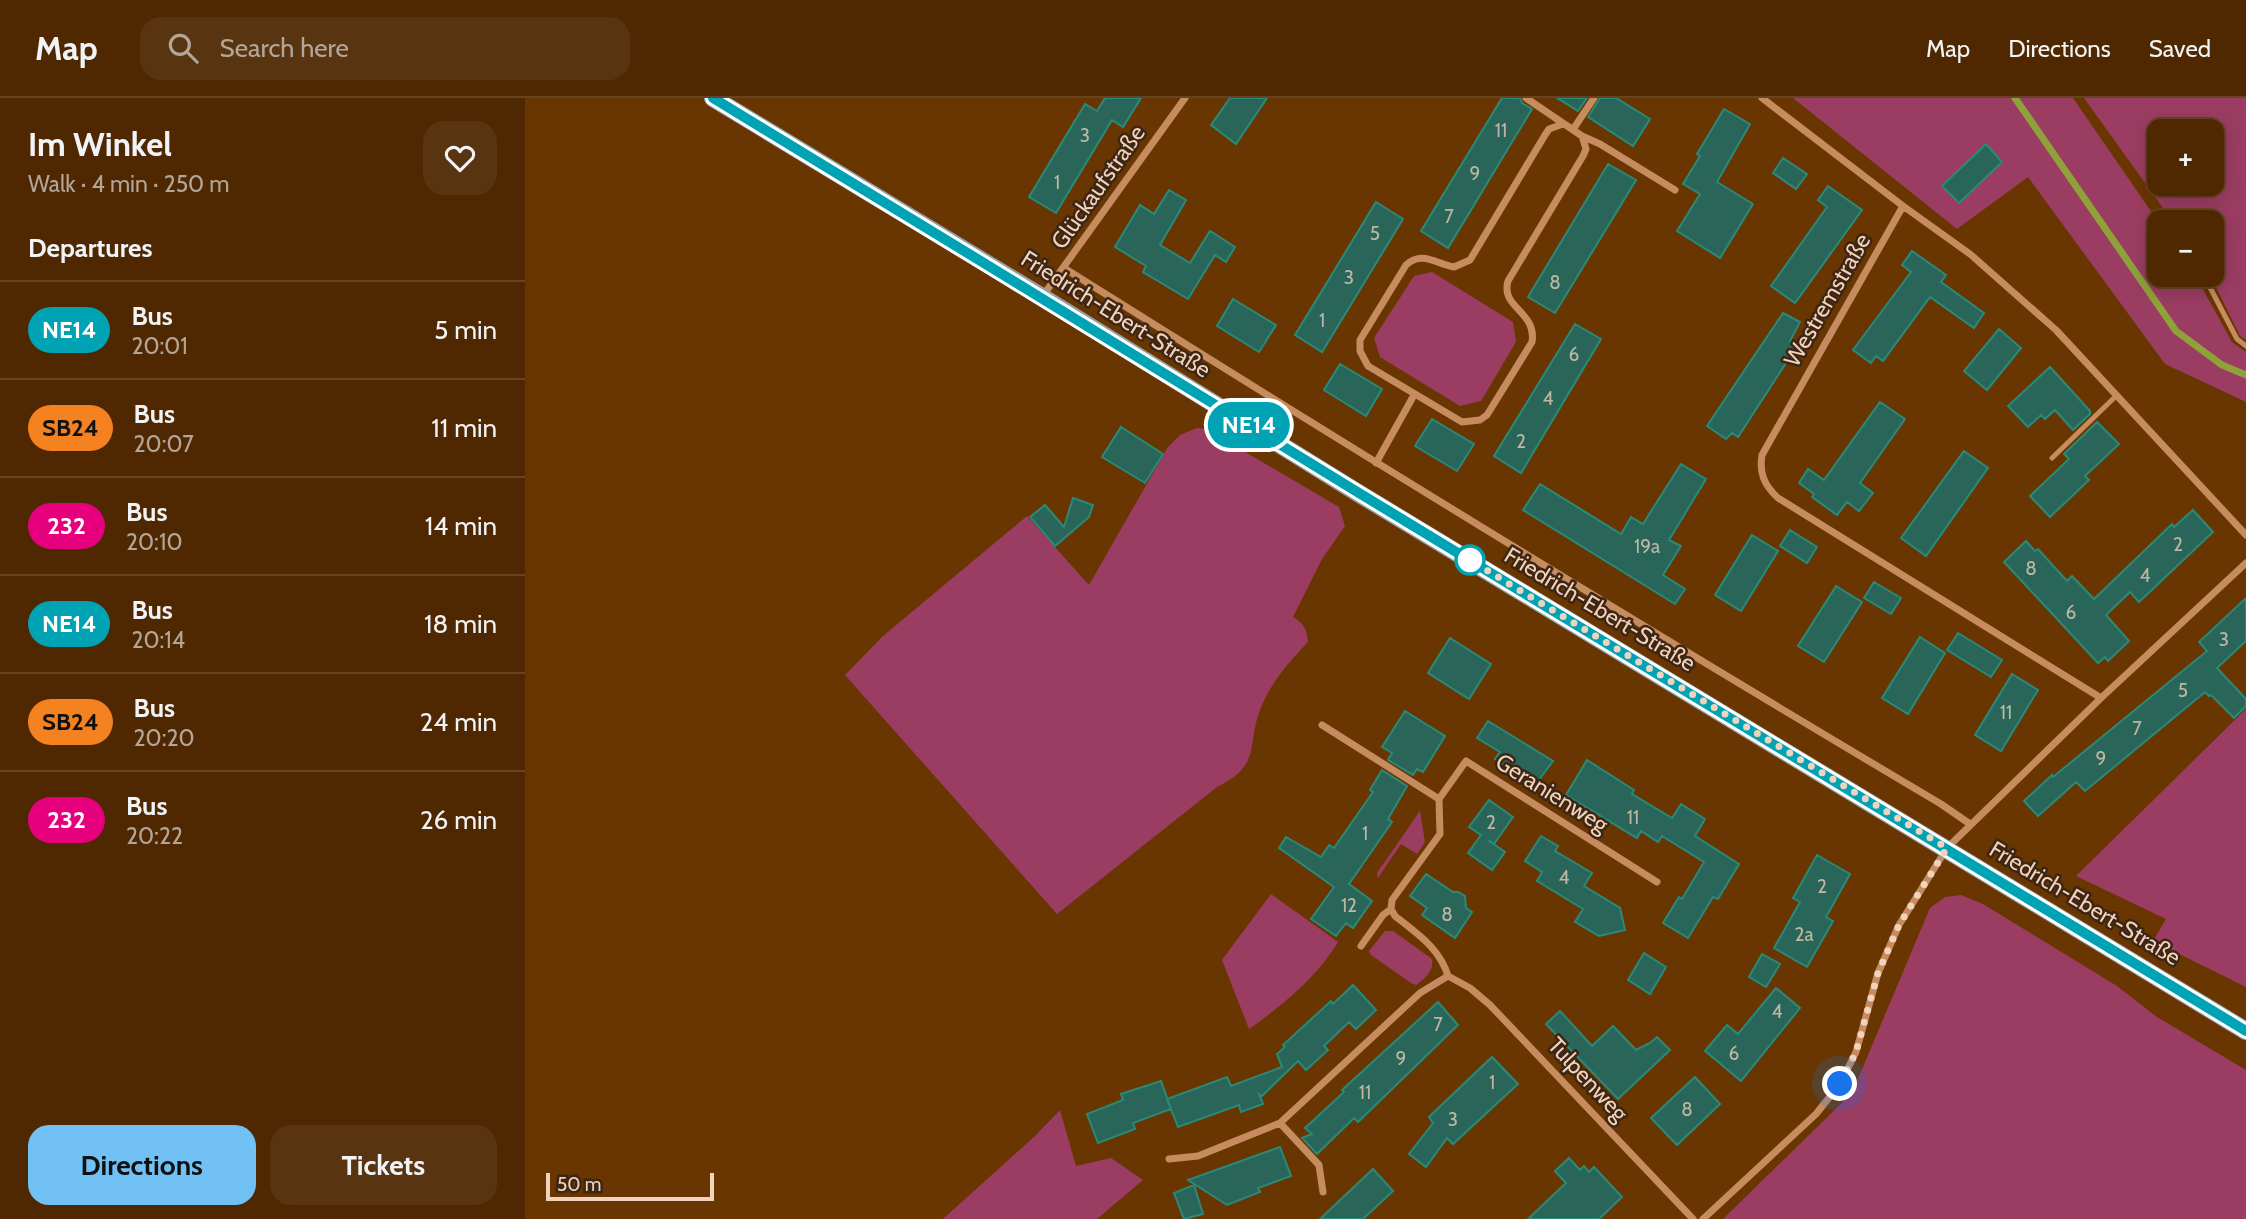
<!DOCTYPE html>
<html lang="en">
<head>
<meta charset="utf-8">
<style>
  :root { --surface:#4f2801; --page:#593410; --text:#f1f3f6; --muted:#b3a699; --line:#664423; --accent:#71c1f5 }
  body { margin:0; font-family:Cabin,sans-serif; background:var(--page); color:var(--text); height:100vh; display:flex; flex-direction:column; font-size:26px; white-space:nowrap }
  * { box-sizing:border-box; margin:0 }
  p { font-size:23px; color:var(--muted) }
  .icon { flex:none; width:38px; height:38px; fill:none; stroke:currentColor; stroke-width:2; stroke-linecap:round; stroke-linejoin:round }
  .map { position:relative; flex:1; overflow:hidden }
  .drawer { display:flex; flex-direction:column; background:var(--surface); width:525px }
  .drawer>* { flex:none }
  .badge { padding:0 14px; border-radius:23px; font-size:24px; line-height:46px }
  .buttons { position:absolute; left:1622px; top:21px; display:grid; gap:14px }
  .buttons a { display:grid; place-items:center; width:77px; height:77px; border-radius:14px; background:var(--surface); box-shadow:0 4px 18px #0003,0 0 0 2px var(--line); font-size:35px }
  .scale { position:absolute; left:21px; bottom:18px; width:168px; box-sizing:border-box; padding-left:7px; border:4px solid #f1d2bc; border-top:0; font-size:19px; line-height:24px; white-space:nowrap; color:#f1d2bc; -webkit-text-stroke:5px #3d2613; paint-order:stroke }
  .you { position:absolute; width:35px; height:35px; margin:-18px; border:5px solid #fff; border-radius:50%; background:#1a73e8; box-shadow:0 0 0 10px #1a73e833 }
  .map>.badge { position:absolute; translate:-50% -50%; box-shadow:0 0 0 4px #fff }
  h2 { padding:0 28px; font-size:26px; line-height:63px }
  .round { display:grid; place-items:center; flex:none; width:74px; height:74px; border-radius:21px; background:var(--page) }
  .head { display:flex; align-items:center; justify-content:space-between; height:119px; padding:0 28px }
  h1 { font-size:33px; font-weight:700; line-height:52px }
  .button { display:flex; gap:14px; margin-top:auto; padding:14px 28px }
  .button a { flex:1; height:80px; border-radius:21px; background:var(--accent); color:#111; font-size:28px; font-weight:700; line-height:80px; text-align:center }
  .button a+a { background:var(--page); color:var(--text) }
  ul { padding:0; list-style:none }
  li { display:flex; align-items:center; gap:21px; height:98px; padding:0 28px; border-top:2px solid var(--line) }
  li div { flex:1 }
  li b { display:block; font-size:26px }
  li em { font-style:normal }
  li .badge { min-width:77px; font-weight:700; text-align:center }
  header { display:flex; align-items:center; gap:42px; box-sizing:border-box; height:98px; padding:0 35px; background:var(--surface); border-bottom:2px solid var(--line) }
  header strong { font-size:33px }
  nav { display:flex; gap:38px; margin-inline-start:auto; font-size:24px }
  .search { width:490px; height:63px; background:var(--page); display:flex; align-items:center; gap:18px; box-sizing:border-box; padding:0 24px; border-radius:21px; color:var(--muted); font-size:26px }
  main { display:flex; flex:1; min-height:0 }
  .map>svg:first-child { display:block }
</style>
</head>
<body>
<header>
<strong>Map</strong>
<div class="search"><svg class="icon" aria-label="search" viewBox="0 0 24 24"><circle cx="10" cy="10" r="6"/><path d="M15 15l6 6"/></svg>Search here</div>
<nav><a>Map</a><a>Directions</a><a>Saved</a></nav>
</header>
<main>
<section class="drawer">
<div class="head"><div><h1>Im Winkel</h1><p>Walk · 4 min · 250 m</p></div><a class="round"><svg class="icon" aria-label="heart" viewBox="0 0 24 24"><path d="M12 20l-8-8c-3-5 5-10 8-4 3-6 11-1 8 4z"/></svg></a></div>
<h2>Departures</h2>
<ul>
<li><span class="badge" style="background:#00a3b4;color:#fff">NE14</span><div><b>Bus</b><p>20:01</p></div><em>5 min</em></li>
<li><span class="badge" style="background:#f58220;color:#111">SB24</span><div><b>Bus</b><p>20:07</p></div><em>11 min</em></li>
<li><span class="badge" style="background:#e6007e;color:#fff">232</span><div><b>Bus</b><p>20:10</p></div><em>14 min</em></li>
<li><span class="badge" style="background:#00a3b4;color:#fff">NE14</span><div><b>Bus</b><p>20:14</p></div><em>18 min</em></li>
<li><span class="badge" style="background:#f58220;color:#111">SB24</span><div><b>Bus</b><p>20:20</p></div><em>24 min</em></li>
<li><span class="badge" style="background:#e6007e;color:#fff">232</span><div><b>Bus</b><p>20:22</p></div><em>26 min</em></li>
</ul>
<div class="button"><a>Directions</a><a>Tickets</a></div>
</section>
<div class="map">
<svg width="1721" height="1121" viewBox="0 0 1721 1121">
  <rect width="100%" height="100%" fill="#693601"/>
  <path fill="#9b3d62" fill-rule="evenodd" d="M1268,0H1548L1634,125V177H1670L1707,244L1721,254V304L1640,266L1503,79L1432,131Z
    M1559,0H1721V242L1715,238L1685,177H1687V124H1648ZM1634,33H1687V86H1634Z
    M907,174L988,224L991,244L956,303L935,308L855,259L849,240L889,178Z
    M672,330L681,331L814,409L820,428L797,461L768,519C779,525 782,532 783,544C764,564 748,582 737,607C720,646 739,666 692,689L532,816L320,577L358,538L502,418L564,487L643,349L655,337Z
    M1721,611V889L1628,843L1641,821L1551,778Z
    M895,713L900,744L892,756L876,746L853,780L852,775Z
    M746,796L813,844C793,878 757,908 724,931L697,862Z
    M1436,797L1458,806L1592,888L1632,919L1721,972V1121H1198L1327,995L1405,810L1420,799Z
    M860,833H868L907,861C909,873 900,881 891,887L886,885L846,857L844,853Z
    M535,1012L551,1068L586,1060L618,1082L572,1121H418L510,1038Z"/>
  <g fill="none" stroke-linecap="round" stroke-linejoin="round">
    <path stroke="#8fa139" stroke-width="7" d="M1490,0L1651,233L1697,267L1721,277"/>
  </g>
  <path fill="#296559" stroke="#298a79" stroke-width="2" d="M580,0H616L598,29L587,22L531,115L504,99L560,6L572,13Z
    M705,0H742L711,46L686,27Z
    M977,0H995L997,5L1007,11L923,150L896,133Z
    M1032,0H1062L1053,13Z
    M1075,0H1091L1125,21L1108,48L1063,19Z
    M1199,11L1225,26L1192,84L1228,106L1195,160L1152,133L1175,96L1158,86L1175,58L1172,56Z
    M1461,46L1477,64L1434,105L1417,88Z
    M1258,60L1282,76L1271,91L1248,75Z
    M1083,66L1111,82L1030,215L1003,199Z
    M1303,88L1337,112L1270,205L1246,188L1302,109L1293,102Z
    M644,92L661,102L635,147L665,165L685,133L710,149L701,164L690,157L663,201L618,174L621,168L590,149L615,107L629,116Z
    M851,104L878,121L797,254L770,237Z
    M1387,153L1421,177L1416,184L1459,215L1449,230L1405,199L1358,263L1351,258L1346,265L1328,252L1386,174L1377,167Z
    M708,201L751,227L734,254L692,228Z
    M1258,215L1275,224L1265,243L1272,248L1213,339L1207,335L1201,341L1182,328Z
    M1050,226L1076,241L996,375L969,358Z
    M1474,231L1496,250L1462,292L1439,273Z
    M815,266L857,291L841,318L799,292Z
    M1525,269L1565,313V316L1548,332L1530,312L1520,321L1516,317L1503,329L1483,308Z
    M1355,304L1380,321L1335,385L1348,395L1334,413L1322,404L1312,417L1287,399L1289,396L1274,385L1283,371L1299,382Z
    M907,321L949,346L932,373L890,348Z
    M1572,324L1594,346L1560,378L1564,382L1525,419L1505,398L1544,361L1539,356Z
    M596,329L638,356L620,385L577,359Z
    M1439,353L1463,370L1401,458L1376,440Z
    M1156,366L1181,381L1144,442L1156,448L1138,477L1160,491L1150,506L998,412L1015,386L1096,436L1106,419L1118,426Z
    M548,400L568,407L564,419L530,448L505,419L520,407L539,429Z
    M1668,412L1688,434L1614,504L1605,494L1581,517L1604,543L1583,563L1580,559L1573,565L1479,464L1501,443L1510,453L1513,451L1542,483L1547,478L1569,501L1647,426L1649,429Z
    M1265,432L1292,449L1282,465L1255,448Z
    M1227,437L1253,453L1216,513L1190,497Z
    M1349,484L1376,500L1366,516L1339,500Z
    M1311,488L1337,504L1299,564L1273,548Z
    M1721,500V543L1692,570L1721,601V608L1709,620L1686,597L1684,598L1680,594L1560,693L1551,684L1513,718L1499,703L1527,677L1528,679L1682,553L1674,544Z
    M1433,535L1477,562L1466,579L1422,552Z
    M1395,539L1420,555L1383,616L1357,600Z
    M925,540L966,566L944,601L903,575Z
    M1487,576L1513,592L1476,653L1450,637Z
    M880,613L920,638L898,674L892,671L888,677L863,662L867,655L857,649Z
    M963,623L1028,663L1013,683L1003,677L1001,680L970,661L975,654L952,640Z
    M1062,662L1109,692L1107,696L1147,720L1156,706L1180,721L1170,738L1214,766L1193,801L1188,799L1163,840L1138,825L1154,799L1157,801L1179,764L1137,738L1133,744L1116,733L1112,740L1041,697Z
    M857,672L882,688L863,721L867,724L824,786L847,803L828,830L821,825L811,838L786,821L809,789L754,750L761,739L796,759L804,747L809,750L848,694L845,692Z
    M964,702L988,719L969,746L963,742L980,754L967,772L943,755L956,737L944,729Z
    M1016,738L1033,748L1030,753L1067,775L1059,788L1095,810L1100,832L1074,838L1050,824L1058,811L1012,783L1017,774L1000,763Z
    M1292,757L1325,776L1301,819L1308,823L1282,869L1249,850L1275,804L1268,800Z
    M901,776L928,794H933L940,798L941,810L947,814L930,840L897,817L902,810L885,798Z
    M1119,855L1141,869L1125,896L1103,882Z
    M1237,856L1255,866L1241,889L1224,879Z
    M828,887L851,912L831,931L824,924L799,948L803,952L781,972L773,963L737,998L734,996L738,1006L716,1014L714,1007L653,1029L642,1001L702,979L706,988L757,969L752,956L760,949L758,947L806,903L808,906Z
    M1251,890L1275,910L1216,983L1180,953L1202,927L1213,936Z
    M913,904L933,927L833,1024L829,1020L792,1056L777,1040L787,1036L780,1030L819,994L817,992Z
    M1035,913L1067,948L1088,928L1111,952L1125,945L1132,939L1145,952L1093,1001L1021,926Z
    M967,959L993,986L928,1046L922,1040L901,1069L884,1056L908,1025L904,1019Z
    M1170,979L1195,1006L1152,1047L1126,1020Z
    M636,983L646,1011L608,1025L610,1031L573,1045L562,1016L598,1002L596,996Z
    M755,1049L766,1078L733,1090L735,1094L702,1107L663,1082Z
    M1044,1060L1055,1072L1059,1068L1064,1074L1069,1069L1097,1099L1074,1121H1003L1041,1085L1030,1073Z
    M848,1071L868,1093L838,1121H795Z
    M669,1087L678,1116L659,1121L649,1095Z"/>
  <g fill="none" stroke-linecap="round" stroke-linejoin="round">
    <path stroke="#c68c60" stroke-width="5" d="M1679,178L1712,241L1721,248
      M1527,360L1592,297"/>
    <path stroke="#c68c60" stroke-width="7" d="M1001,0L1057,38L1075,46L1150,92
      M1237,0L1378,108L1445,156L1531,232L1721,437
      M1038,26L1024,31L1020,37L945,162L929,169C911,166 897,152 881,167L835,242V253L843,268L937,324L955,322L962,317L1007,244C1012,213 975,210 983,183L1058,58L1061,51L1057,38
      M1049,30L1069,0
      M1378,108L1237,357C1234,375 1239,387 1253,400L1576,600
      M539,170C829,352 1121,531 1416,706L1445,726
      M517,199L660,0
      M851,365L889,297
      M797,627L914,701
      M1132,784L941,663L914,701L915,736L867,802L866,811L870,818C891,835 915,850 923,878L945,890L965,907L1168,1121
      M836,848L858,817L866,811
      M755,1025L794,1067L798,1094
      M644,1061L673,1058L755,1025L895,895L923,878
      M1178,1121L1291,1016L1315,986L1331,954L1353,875L1374,827L1422,750L1576,600L1721,465"/>
    <path stroke="#90a0a8" stroke-width="18" d="M188,0L517,199L833,395L1721,933"/>
  </g>
  <g fill="none" stroke-linecap="round" stroke-linejoin="round">
    <defs>
      <path id="line" d="M188,0C404,130 619,264 834,395C1129,575 1426,752 1721,933"/>
    </defs>
    <use href="#line" stroke="#fff" stroke-width="16"/>
    <use href="#line" stroke="#00a3b4" stroke-width="10"/>
    <path stroke="#f1d2bc" stroke-width="7" stroke-dasharray="0 12.6" d="M945,462L943,461L1422,750L1374,827L1353,875L1331,954L1315,986"/>
  </g>
  <circle fill="#fff" stroke="#00a3b4" stroke-width="3.5" cx="945" cy="462" r="14"/>
  <g text-anchor="middle" stroke-width="5" stroke-linejoin="round" paint-order="stroke">
    <g font-size="19" fill="#bfb7a3">
      <text x="976" y="39">11</text>
      <text x="560" y="44">3</text>
      <text x="950" y="82">9</text>
      <text x="532" y="91">1</text>
      <text x="924" y="125">7</text>
      <text x="850" y="142">5</text>
      <text x="824" y="186">3</text>
      <text x="1030" y="191">8</text>
      <text x="797" y="229">1</text>
      <text x="1049" y="263">6</text>
      <text x="1023" y="307">4</text>
      <text x="996" y="350">2</text>
      <text x="1653" y="453">2</text>
      <text x="1122" y="455">19a</text>
      <text x="1506" y="477">8</text>
      <text x="1620" y="484">4</text>
      <text x="1546" y="521">6</text>
      <text x="1699" y="548">3</text>
      <text x="1658" y="599">5</text>
      <text x="1481" y="621">11</text>
      <text x="1612" y="637">7</text>
      <text x="1576" y="667">9</text>
      <text x="1108" y="726">11</text>
      <text x="966" y="731">2</text>
      <text x="840" y="742">1</text>
      <text x="1039" y="786">4</text>
      <text x="1297" y="795">2</text>
      <text x="824" y="814">12</text>
      <text x="922" y="823">8</text>
      <text x="1279" y="843">2a</text>
      <text x="1252" y="920">4</text>
      <text x="913" y="933">7</text>
      <text x="1209" y="962">6</text>
      <text x="876" y="967">9</text>
      <text x="967" y="991">1</text>
      <text x="840" y="1001">11</text>
      <text x="1162" y="1018">8</text>
      <text x="928" y="1028">3</text>
    </g>
    <g font-size="23" fill="#f1d2bc" stroke="#3d2613">
      <text transform="translate(573 89) rotate(-55)" y="8">Glückaufstraße</text>
      <text transform="translate(1302 202) rotate(-60)" y="8">Westremstraße</text>
      <text transform="translate(591 216) rotate(32)" y="8">Friedrich-Ebert-Straße</text>
      <text transform="translate(1075 511) rotate(31)" y="8">Friedrich-Ebert-Straße</text>
      <text transform="translate(1027 695) rotate(32)" y="8">Geranienweg</text>
      <text transform="translate(1560 805) rotate(31)" y="8">Friedrich-Ebert-Straße</text>
      <text transform="translate(1063 981) rotate(47)" y="8">Tulpenweg</text>
    </g>
  </g>
</svg>
<div class="buttons">
<a>+</a>
<a>−</a>
</div>
<div class="scale">50 m</div>
<div class="you" style="left:1315px;top:986px"></div>
<b class="badge" style="left:724px;top:327px;background:#00a3b4;color:#fff">NE14</b>
</div>
</main>
</body>
</html>
